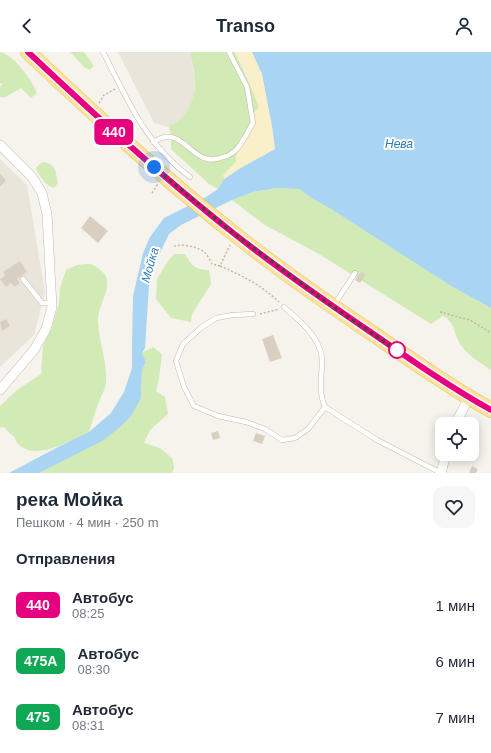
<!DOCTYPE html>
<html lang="ru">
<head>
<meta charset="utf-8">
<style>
  :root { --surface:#fff; --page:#f6f6f7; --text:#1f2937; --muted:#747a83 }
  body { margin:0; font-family:Arial,sans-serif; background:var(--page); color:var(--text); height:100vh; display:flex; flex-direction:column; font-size:15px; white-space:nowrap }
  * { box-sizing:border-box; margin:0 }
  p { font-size:13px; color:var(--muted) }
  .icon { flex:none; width:22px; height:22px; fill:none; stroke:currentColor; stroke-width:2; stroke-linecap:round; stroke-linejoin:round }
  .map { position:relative; height:421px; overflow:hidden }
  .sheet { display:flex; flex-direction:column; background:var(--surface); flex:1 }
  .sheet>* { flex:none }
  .badge { padding:0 8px; border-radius:6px; font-size:14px; line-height:26px }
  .fabs { position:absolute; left:435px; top:365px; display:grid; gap:8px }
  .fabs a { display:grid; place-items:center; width:44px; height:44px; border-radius:8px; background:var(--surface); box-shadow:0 2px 10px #0003; font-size:20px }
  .you { position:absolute; width:20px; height:20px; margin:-10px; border:3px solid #fff; border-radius:50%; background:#1a73e8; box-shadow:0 0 0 6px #1a73e833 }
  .map>.badge { position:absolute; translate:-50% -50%; box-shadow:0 0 0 2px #fff }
  h2 { padding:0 16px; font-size:15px; line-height:36px }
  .round { display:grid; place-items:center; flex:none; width:42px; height:42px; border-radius:12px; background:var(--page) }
  .summary { display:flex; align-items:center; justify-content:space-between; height:68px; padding:0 16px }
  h1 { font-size:19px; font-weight:600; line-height:30px }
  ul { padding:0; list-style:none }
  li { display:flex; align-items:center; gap:12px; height:56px; padding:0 16px }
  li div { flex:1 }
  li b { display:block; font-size:15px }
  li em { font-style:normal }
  li .badge { min-width:44px; font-weight:700; text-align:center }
  header { display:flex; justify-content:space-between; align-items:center; height:52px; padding:0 16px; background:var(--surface); font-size:18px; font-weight:600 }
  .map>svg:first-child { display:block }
</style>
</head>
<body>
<header><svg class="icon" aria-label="back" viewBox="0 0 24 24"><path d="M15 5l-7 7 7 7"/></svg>Transo<svg class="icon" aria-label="person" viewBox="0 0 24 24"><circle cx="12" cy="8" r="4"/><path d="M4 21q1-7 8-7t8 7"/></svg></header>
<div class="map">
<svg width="491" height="421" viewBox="0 0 491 421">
  <rect width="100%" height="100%" fill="#f6f3ec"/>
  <path fill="#eae5da" d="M118,0H190L195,29L194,48L183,65L169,75L154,71Z
    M0,107L27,133L45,240L34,283L0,315Z"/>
  <path fill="#d2eab5" d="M0,0C14,3 32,28 37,41L31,46L21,36L6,45H0V35L3,31H0Z
    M70,0H84L94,14L90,18L84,15Z
    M190,0H235L258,50L259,56L255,59L253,71L237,98L236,110L224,123V127L218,137L209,132L171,97V85L169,75C173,72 180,68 184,63C200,43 195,23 190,0Z
    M43,110C58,113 55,120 58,131L54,136C45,133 41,126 36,117V115Z
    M277,136L299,137L313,147L331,157L451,234L491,256V318C479,310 464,301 458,288C452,275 456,273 443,264L431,272L319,202L265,173L232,148L253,140Z
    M174,202H185C193,215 194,217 209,218L211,232L192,262L191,270L171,266L156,247L157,227L168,209Z
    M86,212C92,212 94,213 99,217C119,230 96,253 98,270C99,289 106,306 106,325C107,336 102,341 99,350C95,360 92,370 89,380C72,388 35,410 18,392C16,390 16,386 13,384C10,381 7,379 4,375L0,376V354L17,338L41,322L43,294L52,275L59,251L60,236L66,218L77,213Z
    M153,295L162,302L159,327L156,339L165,345L168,362L150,378L144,391L160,396L173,407L174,417L172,421H39L64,408L141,346L142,318L146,310L142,301Z"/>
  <path fill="#f9efc9" d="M235,0H252L262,22L272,74L275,97L239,117L224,127L223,123L236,110V98L253,71L252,64L259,55L246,22Z"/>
  <path fill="#a9d4f2" d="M252,0H491V256L451,234L331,157L313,147L299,137L277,136L253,140L232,148L181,173L169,182L159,203L149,234L145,296L142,301L146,310L142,318L141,346L131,364L119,376L102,389L39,421H9L58,395L89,380L111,361L124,340L132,316V293L133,244L143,201L150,185L164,166L206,145L218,137L224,127L239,117L275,97L272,74L262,22Z"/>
  <path fill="#d8cfc1" d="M0,122L6,128L0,135Z
    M90,164L108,179L98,191L81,176Z
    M20,209L27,220L17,227L20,231L14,235L11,231L6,235L0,227L5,224L3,220Z
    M361,220L366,223L360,231L355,228Z
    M6,267L10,274L2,279L0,270Z
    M273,283L282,306L270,310L262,287Z
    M218,379L220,386L213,388L211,381Z
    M256,381L265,384L262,392L253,389Z
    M472,414L478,417L476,421H469Z"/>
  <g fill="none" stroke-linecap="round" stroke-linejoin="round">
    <defs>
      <path id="service" d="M103,0C128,48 145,92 190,125
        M153,90C159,87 164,84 171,85C189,88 198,116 223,105C228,104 234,100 237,97C243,90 248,79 253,71L247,35L229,0
        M23,227L42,251H52
        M334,253L355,221
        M284,255C300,269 319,284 322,306C322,312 322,319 321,325C321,336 320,344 325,355
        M253,262L233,263L216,266L202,275L183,292L176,309L184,335L194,354L218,364L246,370L265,377L282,388L295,386L308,377L325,355L377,388L441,421"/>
      <path id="minor" d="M0,93L32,125L42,141L47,162L52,255L46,277L34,298L0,338
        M455,372L469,346
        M441,421L446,402"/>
      <path id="primary" d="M28,0C94,62 161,124 232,180C277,216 324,249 372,281C411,308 450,335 491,358"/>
    </defs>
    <use href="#service" stroke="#c2bbae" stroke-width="5.5"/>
    <use href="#minor" stroke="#c2bbae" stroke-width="10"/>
    <use href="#primary" stroke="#e6c16a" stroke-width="16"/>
    <path stroke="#c4b79f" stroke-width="1.5" stroke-dasharray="2 2" stroke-linecap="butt" d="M99,51L104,43L115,37
      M152,141L158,132
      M174,194C182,192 198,194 205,201C208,203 210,209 212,212L220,214L230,193
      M220,214C243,224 261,233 279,250
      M440,260L470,268L491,281
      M260,262L279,257"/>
    <use href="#service" stroke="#fff" stroke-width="4.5"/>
    <use href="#minor" stroke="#fff" stroke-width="9"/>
    <use href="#primary" stroke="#ffe39c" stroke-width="15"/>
  </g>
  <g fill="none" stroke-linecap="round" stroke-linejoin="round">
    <defs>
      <path id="line" d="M28,0C94,62 161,124 232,180C277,216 325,249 372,281C411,308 450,335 491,358"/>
    </defs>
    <use href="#line" stroke="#fff" stroke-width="9"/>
    <use href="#line" stroke="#e6007e" stroke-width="6"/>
    <path stroke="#4b4439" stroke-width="4" stroke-dasharray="0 7.2" d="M154,115L232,180L333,255L397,298"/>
  </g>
  <circle fill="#fff" stroke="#e6007e" stroke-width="2" cx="397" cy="298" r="8"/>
  <g text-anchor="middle" stroke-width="4" stroke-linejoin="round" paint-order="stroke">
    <g font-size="12" font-style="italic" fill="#2e7ab2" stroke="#fff">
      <text x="399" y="96">Нева</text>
      <text transform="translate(150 213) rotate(-74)" y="4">Мойка</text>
    </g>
  </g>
</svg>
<div class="fabs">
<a><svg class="icon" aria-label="locate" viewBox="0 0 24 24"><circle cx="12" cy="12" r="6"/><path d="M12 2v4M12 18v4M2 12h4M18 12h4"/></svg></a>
</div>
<div class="you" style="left:154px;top:115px"></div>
<b class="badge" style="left:114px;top:80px;background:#e6007e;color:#fff">440</b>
</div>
<section class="sheet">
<div class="summary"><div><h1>река Мойка</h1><p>Пешком · 4 мин · 250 m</p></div><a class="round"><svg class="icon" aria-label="heart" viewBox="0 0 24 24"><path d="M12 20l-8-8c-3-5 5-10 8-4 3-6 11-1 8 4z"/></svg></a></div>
<h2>Отправления</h2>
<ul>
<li><span class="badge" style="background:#e6007e;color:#fff">440</span><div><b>Автобус</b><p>08:25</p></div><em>1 мин</em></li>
<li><span class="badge" style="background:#10a855;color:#fff">475А</span><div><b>Автобус</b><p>08:30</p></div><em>6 мин</em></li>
<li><span class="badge" style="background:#10a855;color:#fff">475</span><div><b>Автобус</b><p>08:31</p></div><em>7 мин</em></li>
</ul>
</section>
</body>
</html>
